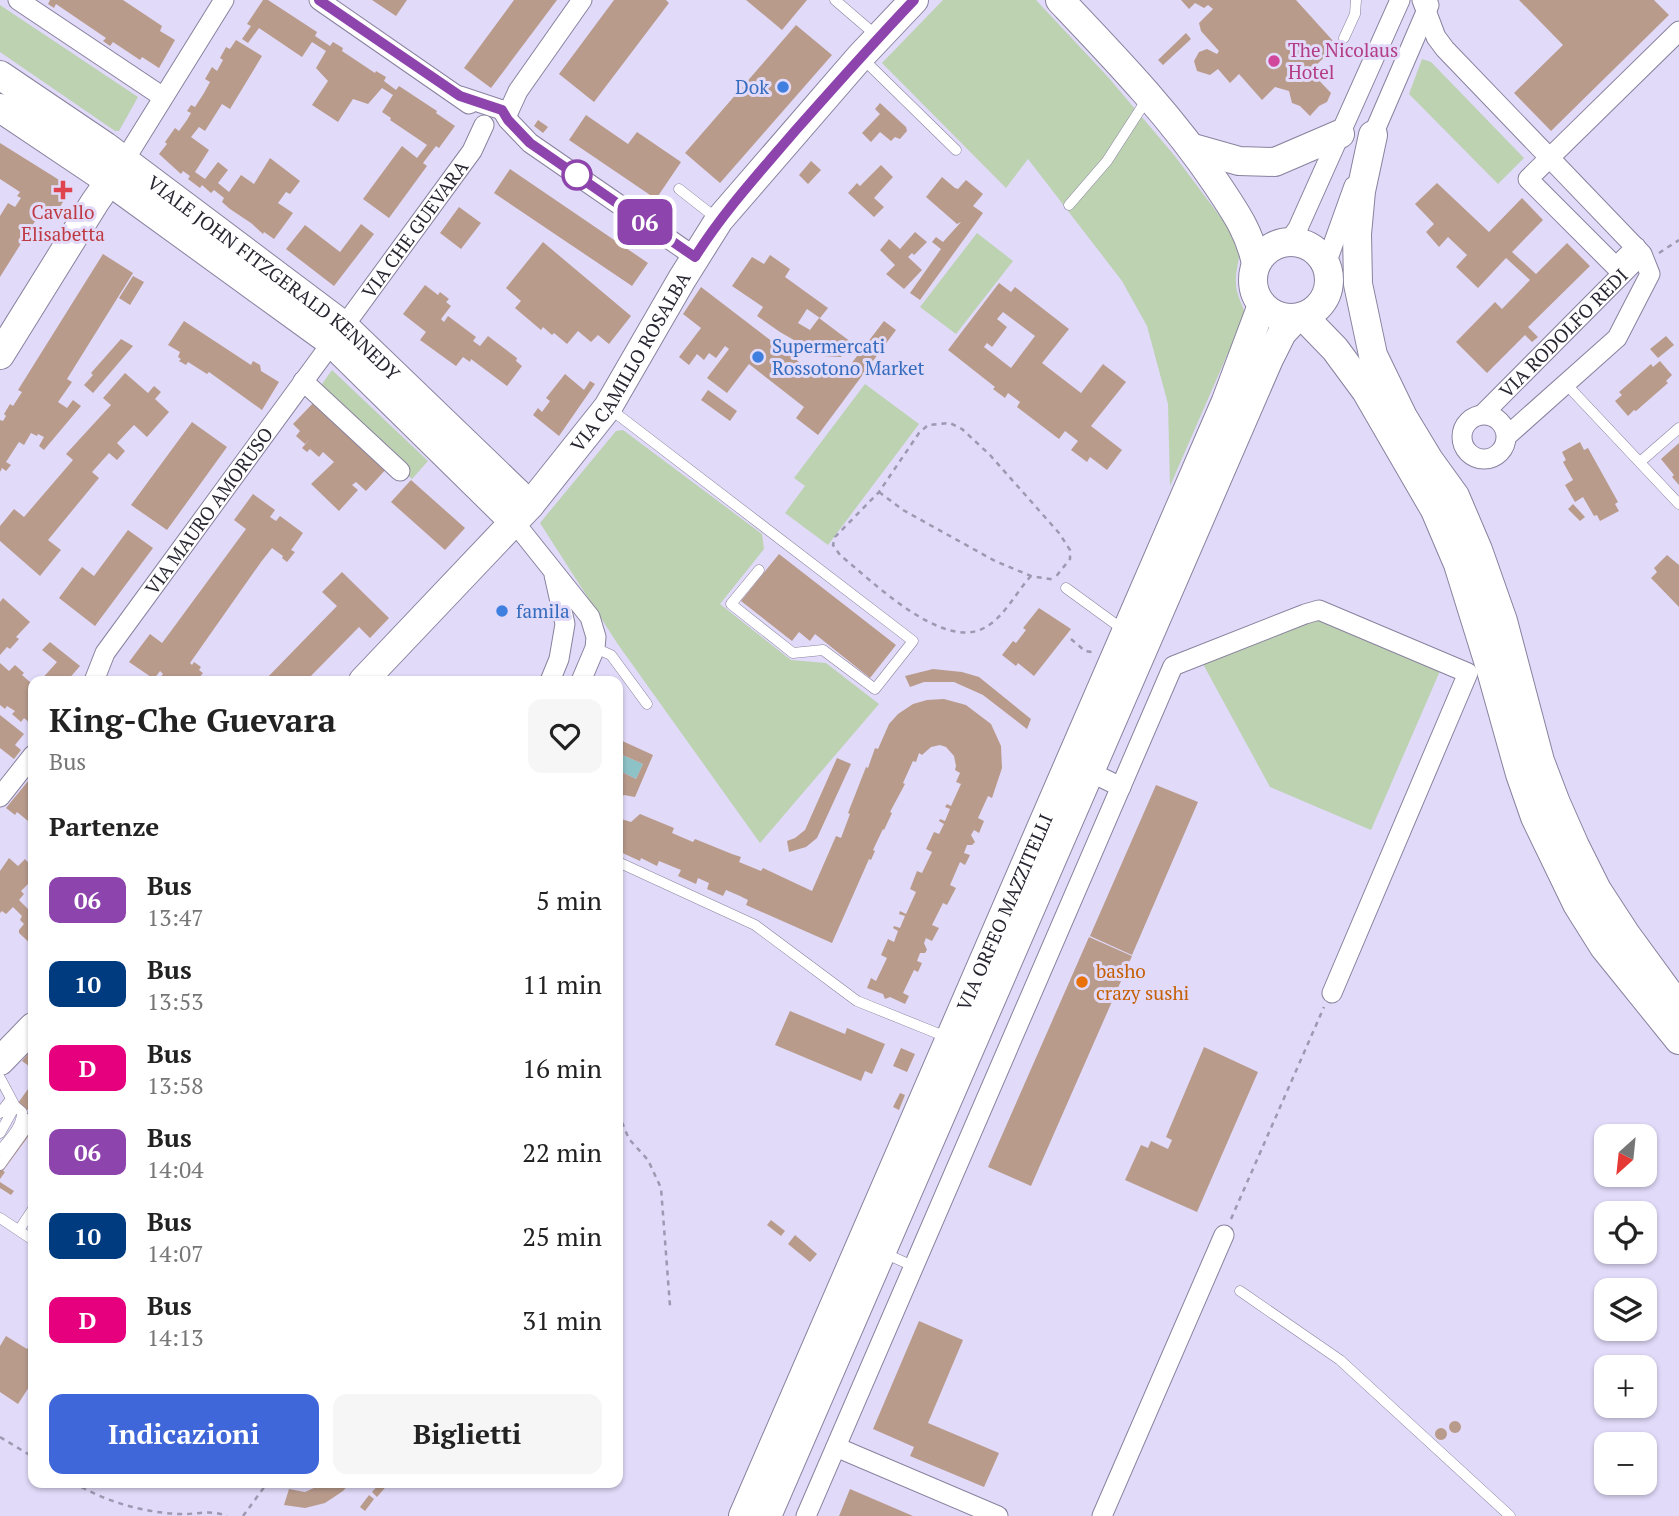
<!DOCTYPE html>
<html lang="it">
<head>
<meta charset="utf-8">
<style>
  :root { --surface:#fff; --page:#f6f6f6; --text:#222; --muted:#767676; --accent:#4067d9 }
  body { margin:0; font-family:"PT Serif",serif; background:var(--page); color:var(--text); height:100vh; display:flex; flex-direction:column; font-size:26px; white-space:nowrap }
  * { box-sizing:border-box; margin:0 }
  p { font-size:23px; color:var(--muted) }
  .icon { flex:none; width:38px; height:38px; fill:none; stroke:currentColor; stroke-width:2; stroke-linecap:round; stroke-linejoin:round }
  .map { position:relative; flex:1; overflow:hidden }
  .panel { position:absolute; left:28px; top:676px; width:595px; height:812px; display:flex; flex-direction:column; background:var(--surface); border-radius:14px; box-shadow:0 2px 5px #0004 }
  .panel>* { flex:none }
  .badge { padding:0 14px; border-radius:10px; font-size:24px; line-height:46px }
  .needle { width:46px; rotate:207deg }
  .buttons { position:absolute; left:1594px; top:1124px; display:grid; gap:14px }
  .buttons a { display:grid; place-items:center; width:63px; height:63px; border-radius:14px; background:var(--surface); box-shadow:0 2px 5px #0004; font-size:35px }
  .map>.badge { position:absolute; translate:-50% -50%; box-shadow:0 0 0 4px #fff }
  h2 { padding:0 21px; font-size:26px; line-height:63px }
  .round { display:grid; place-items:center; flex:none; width:74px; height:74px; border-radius:14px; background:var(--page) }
  .headline { display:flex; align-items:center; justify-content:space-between; height:119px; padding:0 21px }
  h1 { font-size:33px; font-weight:700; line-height:52px }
  .button { display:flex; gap:14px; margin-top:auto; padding:14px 21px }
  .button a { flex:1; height:80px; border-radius:14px; background:var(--accent); color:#fff; font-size:28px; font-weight:700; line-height:80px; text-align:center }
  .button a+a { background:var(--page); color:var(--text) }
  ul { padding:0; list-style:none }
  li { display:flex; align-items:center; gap:21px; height:84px; padding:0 21px }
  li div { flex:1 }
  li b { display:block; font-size:26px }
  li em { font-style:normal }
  li .badge { min-width:77px; font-weight:700; text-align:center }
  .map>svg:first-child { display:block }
</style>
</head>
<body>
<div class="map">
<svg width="1679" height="1516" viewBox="0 0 1679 1516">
  <rect width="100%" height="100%" fill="#e1daf9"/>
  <path fill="#bcd2b1" d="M943,0H1036L1108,77L1174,155L1240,243C1241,257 1235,269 1236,283C1236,295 1243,305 1246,316L1232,354L1228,353L1170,486L1168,404L1147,326L1122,281L1028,159L1006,188L882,63Z
    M0,5L138,97L119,131H115L0,52Z
    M1422,59L1431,62L1524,158L1498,184L1409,94Z
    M977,233L1013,261L956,334L920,307Z
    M332,370L428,461L412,479L317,391Z
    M865,384L919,424L828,545L785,513L805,486L794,478Z
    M623,430L762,534L764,549L720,604L791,660L826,663L879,704L760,843L617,643L540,523L616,431Z
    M1319,619L1440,671L1371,830L1270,787L1203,664Z"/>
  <path fill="#8dc2c7" d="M618,753L643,764L636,779L618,770Z"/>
  <path fill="#b99b8c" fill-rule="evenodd" d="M50,0H123L162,26L160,31L175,40L159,68L142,57L140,60L113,42L110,46L103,41L106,38L56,4L54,8L48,4Z
    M263,0H268L317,32L315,36L330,46L333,42L343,48L342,51L375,73L376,71L386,77L384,81L396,90L399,86L437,111L436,113L455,126L439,148L436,146L423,163L427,166L389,218L363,199L402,146L417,158L427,145L390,120L391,118L382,112L393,95L382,88L368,104L353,99L338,122L312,105L328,81L316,68L326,51L312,42L302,57L259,28L248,43L242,39L251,26L247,24Z
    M372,0H407L396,16Z
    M514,0H557L491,88L464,68Z
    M614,0H666L669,3L594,102L559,74Z
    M746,0H807L782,30Z
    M1181,0H1296L1334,42V48L1310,71L1331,93L1327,102L1319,106L1310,116L1300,106L1292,103L1289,91L1275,87L1262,100L1239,74L1230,83L1218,69L1210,75L1197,71L1194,61L1199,52L1207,49L1217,54L1219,51L1201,31L1199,23L1213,9L1208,5L1204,8L1195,3L1189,9Z
    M1519,0H1654L1669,15L1551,131L1514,93L1563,45Z
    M796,25L832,55L720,183L685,153Z
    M1186,33L1191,39L1163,65L1158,60Z
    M236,40L262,56L230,109L222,104L205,131L199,127L191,137L209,150L195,172L205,179L218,162L228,170L218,183L229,192L241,175L254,184L270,158L300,181L290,194L286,192L278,203L293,213L274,239L264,232L263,234L251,223L230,209L222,202L224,198L214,190L211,193L202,185L200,188L188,179L190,176L183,171L181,174L159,154L167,144L165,142L175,128L179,131L187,120L191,113L187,111L191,105L195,107L204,93L210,82L205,79L212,67L217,71L223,60L220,58L226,47L230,49Z
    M880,103L906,127L907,131L900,139L895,137L891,141L880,132L871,142L862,133L880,114L875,109Z
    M586,115L628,144L637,132L681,162L656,199L569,140Z
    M538,120L548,127L543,133L534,126Z
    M0,143L72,188L54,216L38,206L33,215L37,218L0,277V216L8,203L15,207L21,198L17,196L20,192L0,179Z
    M811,161L821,170L808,184L799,175Z
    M881,165L893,177L874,198L884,207L874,217L848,193L857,183L860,186Z
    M510,169L648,263L632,286L494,193Z
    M942,177L955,188L958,189L966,180L983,194L973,206L983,213L920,300L910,293L941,249L932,242L936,237L943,242L961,222L957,224L926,197Z
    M1437,183L1489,232L1522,198L1543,220L1512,252L1536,274L1567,243L1590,266L1528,327L1538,337L1532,342L1525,335L1487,373L1456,342L1495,302L1502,309L1530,280L1506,258L1478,288L1456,267L1467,255L1448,237L1439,247L1426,232L1434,224L1415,204Z
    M459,207L481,223L461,249L440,233Z
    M361,224L374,234L334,286L286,249L305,225L340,252Z
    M915,232L927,242L914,255L912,253L908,257L922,270L904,289L886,274L895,265L880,250L889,239L900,249Z
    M543,242L631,316L609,344L598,335L591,342L578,331L567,344L554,333L552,335L543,327L541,330L515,308L521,301L506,288Z
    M103,254L133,273L67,379L72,382L58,402L67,408L73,400L81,406L44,450L39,446L44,437L38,434L37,436L31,433L24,445L19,442L6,462L11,465L6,471L2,468L0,472V420L3,421L6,416L4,414L10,404L13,406L22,392L18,390Z
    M770,255L790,269L785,277L828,308L820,318L807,309L798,323L810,330L819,318L851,342L841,357L823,356L802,340L799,343L780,332L757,316L763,307L732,286L752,257L764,264Z
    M133,276L144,282L130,305L119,298Z
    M999,283L1011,292L1015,287L1069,329L1042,363L1081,393L1103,364L1126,382L1091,426L1122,450L1107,470L1090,457L1087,462L1071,450L1078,441L1065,431L1059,439L1017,407L1020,402L1008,393L1005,398L993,389L995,387L948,350ZM1003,312L1035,336L1011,368L984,347L987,343L992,347L1007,327L997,319Z
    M425,285L438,295L440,292L449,299L446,302L451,306L441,319L444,322L448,316L476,337L473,341L480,346L488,336L517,358L516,361L522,366L507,386L471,359L470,362L463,357L456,366L420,340L426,332L403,314Z
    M701,287L820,378L830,363L844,373L884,321L896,330L818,435L796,418L804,407L749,364L727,393L707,378L729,349L725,346L716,358L709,353L704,360L697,354L689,365L679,357L701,328L683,314Z
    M184,321L251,365L253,361L260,365L261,371L279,382L262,410L209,372L207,374L188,362L186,365L179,361L181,359L178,357L180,352L168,345Z
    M1666,336L1674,345L1658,358L1650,349Z
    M121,339L133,346L93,393L84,385L93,375L91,373Z
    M1660,361L1672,375L1666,381L1668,383L1636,411L1634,410L1628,416L1615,401L1622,395L1619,392L1651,364L1653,367Z
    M125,373L148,393L154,386L161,392L155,399L169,412L147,437L134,425L117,443L125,451L117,460L109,453L92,472L99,478L48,540L61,550L40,576L0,541V526L14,509L24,517L73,460L66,454L111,405L103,398Z
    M565,374L584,390L590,381L595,384L559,436L533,415L538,408L542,412L550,401L546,398Z
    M708,390L737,411L730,421L701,400Z
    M316,400L388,467L366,491L356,482L352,485L358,490L339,511L311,484L334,462L323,452L319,457L310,449L307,452L302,448L310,439L305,444L296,436L300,431L293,424Z
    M192,422L227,447L167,530L131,505Z
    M1580,442L1584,450L1588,448L1618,502L1615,504L1619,511L1600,521L1597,515L1594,516L1583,497L1575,502L1565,485L1573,480L1563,462L1566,460L1562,452Z
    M1679,443V485L1672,477L1674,475L1661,459Z
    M411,480L465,528L445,550L391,502Z
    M253,494L275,510L270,517L276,521L280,516L303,533L291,550L295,552L287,562L282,558L283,556L272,548L261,562L190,663L192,665L194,662L201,667L199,670L203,673L197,681H158L163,674L160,671L154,679L129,662L150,634L162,643L171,631L246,529L234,520Z
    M1573,504L1585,517L1580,521L1568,509Z
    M128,530L153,548L95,626L59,598L82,567L94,576Z
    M779,554L896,645L870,678L815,634L810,641L799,632L792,641L741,601Z
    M1667,555L1679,565V607L1651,578L1657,572L1654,568Z
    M342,572L389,618L370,638L359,627L306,681H264L337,606L322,592Z
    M3,598L30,622L16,637L19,639L10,649L7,647L0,655V602Z
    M1039,608L1071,629L1034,676L1018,663L1016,666L1002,655L1013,641L1016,643L1026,630L1023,628Z
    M50,642L80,666L67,681H40L57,662L42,650Z
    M0,663L9,671L15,665L24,673L22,675L30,682H33V722L31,724L24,718L21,722L12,714L15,711L7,706L5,709L0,705Z
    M933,669L962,672L979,677L1031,719L1027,729L983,695L954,682H924L910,687L905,676Z
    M944,699L966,705L991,724L1001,746L1002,768L992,798L988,796L978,818L984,821L979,833L974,830L971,835L975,842L972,845H967L964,853L970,855L965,865L960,862L950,885L956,888L947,905L943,903L932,925L939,928L932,941L926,938L924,943L927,950L925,953H920L917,961L922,963L918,972L914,970L903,993L909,996L905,1004L890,997L885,999L883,994L867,988L871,978L876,981L887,958L881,955L888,939L894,942L898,931L893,928L894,926L900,928L905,916L899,914L900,911L906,914L916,892L910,889L917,871L922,873L932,852L926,849L934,832L939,834L944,824L939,821L940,819L945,821L950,809L945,807L947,804L951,806L961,784L956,782L960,773L955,770L956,766L954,756L946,747L940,745L931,747L922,755L919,753L916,762L913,761L903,783L905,784L890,812L892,813L884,830L883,829L873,850L875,851L871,860L869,859L832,943L746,905L748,900L740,896L726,890L723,896L707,889L709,883L698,878L696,884L678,876L681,870L659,861L657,866L641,858L640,861L618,851V818L631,822L640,814L674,828L672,833L693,842L695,839L732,854L741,857L739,862L761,871L763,868L812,891L836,836L841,838L850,814L848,813L866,767L868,768L875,748L878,749L889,724L898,714L913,704L927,700Z
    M0,715L24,734L15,745L21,750L14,759L0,748Z
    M618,739L653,755L635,797L624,795L618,799V770L636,779L643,764L618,753Z
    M837,758L851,764L817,838L806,847L789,852L787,841L795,838L805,830Z
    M33,775V825L17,812L15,815L6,808Z
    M1156,785L1198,802L1132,955L1090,936Z
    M9,858L18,866L25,859L33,868L32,880L21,891L24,894L19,900L33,914V946L19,933V930L24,924L20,920L22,916L13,907L6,914L2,911L0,913V871Z
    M1089,937L1132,956L1031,1186L988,1167Z
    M790,1011L845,1034L847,1028L885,1044L872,1074L865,1071L861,1081L775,1045Z
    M33,1047V1069L22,1061Z
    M1204,1047L1258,1072L1197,1212L1125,1180L1141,1145L1148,1148L1151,1141L1168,1149L1172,1140L1166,1137Z
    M901,1048L915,1054L907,1072L893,1066Z
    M33,1082V1130L3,1171L5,1172L0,1179V1158L29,1111L18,1103Z
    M900,1093L905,1095L899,1110L893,1107Z
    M0,1182L14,1191L11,1195L0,1188Z
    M771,1220L785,1231L781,1236L767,1225Z
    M795,1235L817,1254L810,1262L788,1244Z
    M919,1321L963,1340L928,1423L999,1453L984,1487L910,1456L914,1447L873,1429Z
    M6,1336L27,1349L33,1340V1381L18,1404L0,1392V1346Z
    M1449 1427a6 6 0 1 1 12 0a6 6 0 1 1-12 0Z
    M1435 1434a6 6 0 1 1 12 0a6 6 0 1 1-12 0Z
    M327,1482H351L343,1491L325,1503L305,1508L284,1505L289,1489L305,1492Z
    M381,1482H390L377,1497L372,1492Z
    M850,1489L913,1516H839Z
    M369,1495L374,1499L365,1511L360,1507Z"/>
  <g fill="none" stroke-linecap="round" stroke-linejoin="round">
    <defs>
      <path id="lane" d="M835,0L878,37
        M1344,38L1355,14L1356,0
        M861,57L956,150
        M679,189L716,218
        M1069,205L1107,161L1147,99
        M1566,384L1679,504
        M609,408L913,641L875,689L823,650L793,653L731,604L759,570
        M1640,462L1679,428
        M1066,588L1125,631
        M595,648L611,655L647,704
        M618,862L755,925L857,1001L949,1038
        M0,1078L15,1106L22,1112C22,1128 9,1139 0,1151
        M0,1113L11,1099
        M0,1133L15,1106
        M0,1165L25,1130L28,1119
        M0,1218L33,1240
        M19,1230L33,1209
        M884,1253L915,1267
        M1240,1291L1340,1360L1510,1516"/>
      <g id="street">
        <path d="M18,0L163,97"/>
        <path d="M319,0L469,104"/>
        <path d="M1422,0L1436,37L1445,49L1642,254L1650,274L1617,338L1507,436"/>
        <path d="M460,96L502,110L508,120L530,143L695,257"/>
        <path d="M507,115L518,91L582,0"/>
        <path d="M1369,144L1429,5"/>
        <path d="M124,161L224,0"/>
        <path d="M1288,242L1298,228L1400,0"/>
        <path d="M1636,247L1616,267L1528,179L1679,31"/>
        <path d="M1326,264L1354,186"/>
        <path d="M303,381L400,471"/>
        <path id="s1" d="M1483,414L1634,262"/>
        <circle cx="1484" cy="437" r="22"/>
        <path d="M515,523L590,617L596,637L595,648L581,681"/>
        <path id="s2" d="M94,681L105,653L472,151L484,125"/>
        <path d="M550,681L559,659L565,624L554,575"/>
        <path d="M1090,772L1121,787"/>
        <path d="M0,797L33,755"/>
        <path d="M836,1447L998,1516"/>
        <path d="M806,1516L1173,666L1305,614L1319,610L1468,673L1332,993"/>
        <path d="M1102,1516L1224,1235"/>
      </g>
      <g id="secondary">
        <path d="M1060,0C1116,59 1171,116 1216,183C1234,210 1250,232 1256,264"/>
        <path id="s3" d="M0,75L105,146L343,325L530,505"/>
        <path d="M0,108L109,181L331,342L515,523"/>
        <path d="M1373,135L1361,191L1357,234L1358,284L1373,355L1403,417L1429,460L1455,496L1478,550L1503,621L1540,761L1556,803L1575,846L1597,890L1625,933L1679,1007"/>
        <path d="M1193,148L1239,161L1275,162L1340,134"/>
        <circle cx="1291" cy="280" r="38"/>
        <path d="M1304,317L1335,349L1366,391L1435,510L1458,564L1490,667L1520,774L1535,817L1577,904L1604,947L1679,1040"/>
        <path d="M0,355L95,202L120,166"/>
        <path id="s4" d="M363,681L530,505L608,407L682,279L719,220L860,57L914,0"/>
        <path d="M0,1061L33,1027"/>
        <path id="s5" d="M743,1516L1226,401L1262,305"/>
        <path d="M767,1516L1269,359L1282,333L1295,319"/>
      </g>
    </defs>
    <use href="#lane" stroke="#89829e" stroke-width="11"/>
    <use href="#street" stroke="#89829e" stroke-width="21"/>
    <use href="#secondary" stroke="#89829e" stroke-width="30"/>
    <path stroke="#9e99b1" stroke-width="2.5" stroke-dasharray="5 5" stroke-linecap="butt" d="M1659,253L1679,240
      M879,492L903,510L995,561L1031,576L1056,580
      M1031,576C1016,592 1004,618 984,628C942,651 871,580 840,555L833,545L835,537L879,492L919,433L928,425L950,423L962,429L990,455L1059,533L1070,550V559L1054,579
      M1071,639L1085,651L1092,652
      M618,1113L629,1139L648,1160L661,1188L670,1306
      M1231,1219L1324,1007
      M0,1437L33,1457
      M73,1482C103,1501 142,1512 178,1514C195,1515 211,1509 227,1516
      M243,1516L268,1482"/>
    <use href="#lane" stroke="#fff" stroke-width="10"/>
    <use href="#street" stroke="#fff" stroke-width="19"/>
    <use href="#secondary" stroke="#fff" stroke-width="28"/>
  </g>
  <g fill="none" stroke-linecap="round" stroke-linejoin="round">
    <defs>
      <path id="line" d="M319,0L460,96L502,110L508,120L530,143L695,257C724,211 760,172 795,131C834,87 873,43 914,0"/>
    </defs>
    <use href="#line" stroke="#fff" stroke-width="16"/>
    <use href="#line" stroke="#8e44ad" stroke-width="10"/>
  </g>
  <circle fill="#d1479c" stroke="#e1daf9" stroke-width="2.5" cx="1274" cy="61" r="7"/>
  <g fill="#3f7fe0" stroke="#e1daf9" stroke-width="2.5">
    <circle cx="783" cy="87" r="7"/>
    <circle cx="758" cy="357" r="7"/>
    <circle cx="502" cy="611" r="7"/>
  </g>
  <circle fill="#fff" stroke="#8e44ad" stroke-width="3.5" cx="577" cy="175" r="14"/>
  <path fill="#e0444e" stroke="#e1daf9" stroke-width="2.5" d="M59.5 179.5h7v7h7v7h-7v7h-7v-7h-7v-7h7z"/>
  <circle fill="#e8710a" stroke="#e1daf9" stroke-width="2.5" cx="1082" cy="982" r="7"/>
  <g text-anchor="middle" stroke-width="6" stroke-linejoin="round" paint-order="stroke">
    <g font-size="19" fill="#b23c85" stroke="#e1daf9" text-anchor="start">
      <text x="1288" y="57">The Nicolaus<tspan x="1288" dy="22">Hotel</tspan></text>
    </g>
    <g font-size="19" fill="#366cbe" stroke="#e1daf9" text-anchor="start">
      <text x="769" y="94" text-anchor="end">Dok</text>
      <text x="772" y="353">Supermercati<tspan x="772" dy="22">Rossotono Market</tspan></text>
      <text x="516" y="618">famila</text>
    </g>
    <g font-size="19" fill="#be3a42" stroke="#e1daf9">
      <text x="63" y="219">Cavallo<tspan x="63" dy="22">Elisabetta</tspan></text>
    </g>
    <g font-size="19" fill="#292631" stroke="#e1daf9">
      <text dy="7" stroke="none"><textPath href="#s2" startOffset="555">VIA CHE GUEVARA</textPath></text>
      <text dy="7" stroke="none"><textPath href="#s3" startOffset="341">VIALE JOHN FITZGERALD KENNEDY</textPath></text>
      <text dy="7" stroke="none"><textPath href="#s1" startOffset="114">VIA RODOLFO REDI</textPath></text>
      <text dy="7" stroke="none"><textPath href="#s4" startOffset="418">VIA CAMILLO ROSALBA</textPath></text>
      <text dy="7" stroke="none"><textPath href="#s2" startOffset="206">VIA MAURO AMORUSO</textPath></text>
      <text dy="7" stroke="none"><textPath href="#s5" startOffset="658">VIA ORFEO MAZZITELLI</textPath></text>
    </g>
    <g font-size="19" fill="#c56008" stroke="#e1daf9" text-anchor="start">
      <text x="1096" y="978">basho<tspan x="1096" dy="22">crazy sushi</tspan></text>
    </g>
  </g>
</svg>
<div class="buttons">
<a><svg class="needle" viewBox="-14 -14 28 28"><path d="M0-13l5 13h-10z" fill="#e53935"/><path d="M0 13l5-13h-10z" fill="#767676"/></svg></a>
<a><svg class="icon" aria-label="locate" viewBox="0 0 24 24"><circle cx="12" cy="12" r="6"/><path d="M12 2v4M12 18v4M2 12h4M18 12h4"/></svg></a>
<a><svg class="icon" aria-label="layers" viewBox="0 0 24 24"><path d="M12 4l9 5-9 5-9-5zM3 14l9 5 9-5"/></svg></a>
<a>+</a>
<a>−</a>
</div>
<b class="badge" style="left:645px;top:222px;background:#8e44ad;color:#fff">06</b>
<section class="panel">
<div class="headline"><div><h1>King-Che Guevara</h1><p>Bus</p></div><a class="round"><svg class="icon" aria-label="heart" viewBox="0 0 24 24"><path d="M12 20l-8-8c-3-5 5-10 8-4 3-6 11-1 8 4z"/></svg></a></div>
<h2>Partenze</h2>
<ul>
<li><span class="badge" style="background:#8e44ad;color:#fff">06</span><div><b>Bus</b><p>13:47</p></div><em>5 min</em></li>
<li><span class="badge" style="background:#003b80;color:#fff">10</span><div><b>Bus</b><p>13:53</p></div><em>11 min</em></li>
<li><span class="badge" style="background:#e6007e;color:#fff">D</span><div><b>Bus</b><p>13:58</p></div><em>16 min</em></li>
<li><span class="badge" style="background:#8e44ad;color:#fff">06</span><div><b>Bus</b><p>14:04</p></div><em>22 min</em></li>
<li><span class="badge" style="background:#003b80;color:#fff">10</span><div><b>Bus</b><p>14:07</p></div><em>25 min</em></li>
<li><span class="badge" style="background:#e6007e;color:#fff">D</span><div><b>Bus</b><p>14:13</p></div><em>31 min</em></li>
</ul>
<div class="button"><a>Indicazioni</a><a>Biglietti</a></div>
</section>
</div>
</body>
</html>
